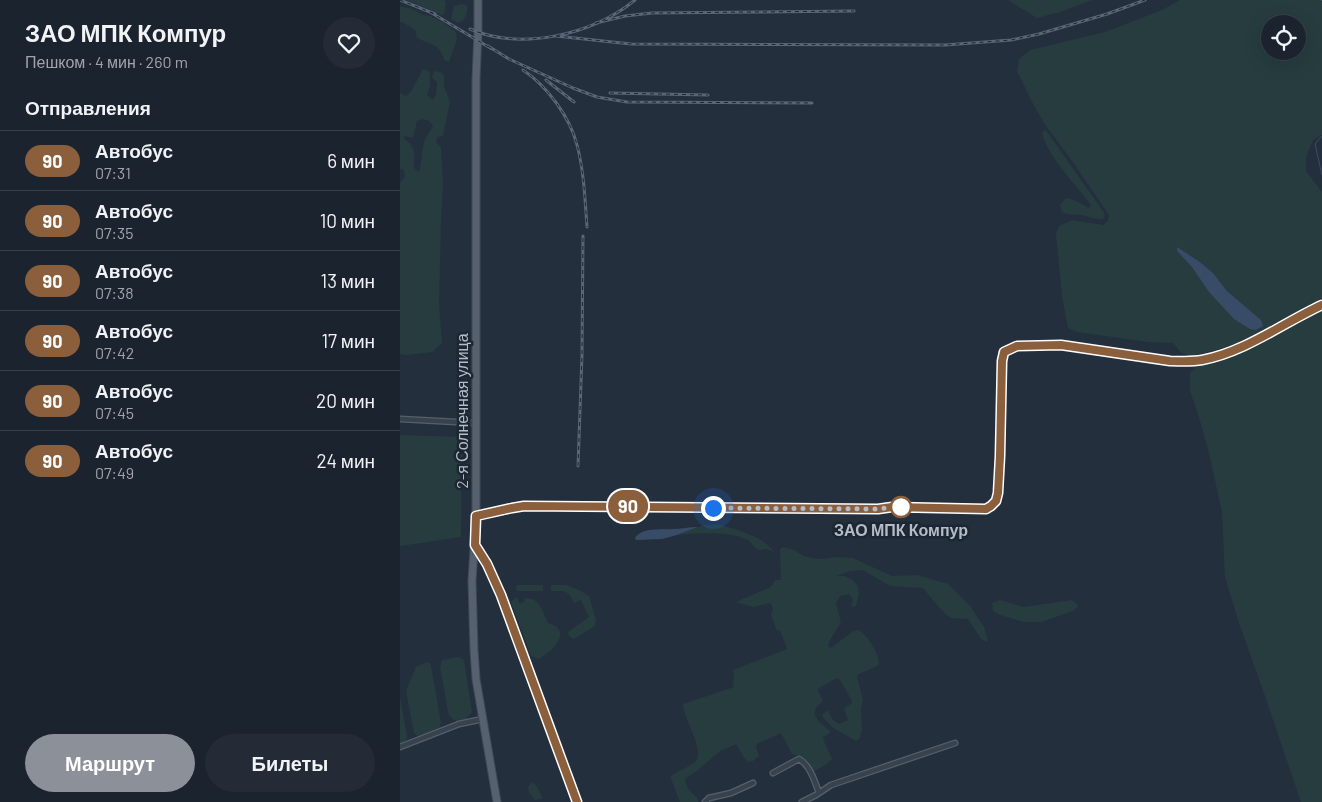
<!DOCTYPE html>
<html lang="ru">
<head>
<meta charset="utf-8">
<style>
  :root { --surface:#1b232e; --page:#242b36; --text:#f1f3f6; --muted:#a0a4aa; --line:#39404a; --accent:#8c9099 }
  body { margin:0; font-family:Barlow,sans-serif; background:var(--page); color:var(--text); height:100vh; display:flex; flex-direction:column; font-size:19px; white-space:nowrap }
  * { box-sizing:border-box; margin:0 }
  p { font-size:16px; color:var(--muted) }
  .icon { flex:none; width:28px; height:28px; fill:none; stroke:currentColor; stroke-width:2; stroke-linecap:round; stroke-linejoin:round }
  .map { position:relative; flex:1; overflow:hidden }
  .drawer { display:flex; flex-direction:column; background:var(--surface); width:400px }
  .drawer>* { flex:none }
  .badge { padding:0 10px; border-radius:16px; font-size:18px; line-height:32px }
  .controls { position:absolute; left:861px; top:15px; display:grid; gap:10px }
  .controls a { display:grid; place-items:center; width:45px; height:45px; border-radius:50%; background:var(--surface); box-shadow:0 5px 20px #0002,0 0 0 1px var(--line); font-size:25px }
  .you { position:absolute; width:25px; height:25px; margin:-12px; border:4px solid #fff; border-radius:50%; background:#1a73e8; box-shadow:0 0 0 8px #1a73e833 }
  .map>.badge { position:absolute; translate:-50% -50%; box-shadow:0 0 0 2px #fff }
  h2 { padding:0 25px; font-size:19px; line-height:45px }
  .round { display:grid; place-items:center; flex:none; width:52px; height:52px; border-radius:26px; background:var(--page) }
  .overview { display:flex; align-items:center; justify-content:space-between; height:85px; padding:0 25px }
  h1 { font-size:24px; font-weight:600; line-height:38px }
  .primary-button { display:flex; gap:10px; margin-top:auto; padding:10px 25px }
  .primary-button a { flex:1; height:58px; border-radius:30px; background:var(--accent); color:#fff; font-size:20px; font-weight:600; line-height:58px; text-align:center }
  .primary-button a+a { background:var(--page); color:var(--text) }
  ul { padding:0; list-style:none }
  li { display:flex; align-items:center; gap:15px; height:60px; padding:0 25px; border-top:1px solid var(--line) }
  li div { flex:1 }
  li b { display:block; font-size:19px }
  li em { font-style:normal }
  li .badge { min-width:55px; font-weight:700; text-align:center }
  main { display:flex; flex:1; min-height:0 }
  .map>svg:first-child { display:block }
</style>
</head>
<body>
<main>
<section class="drawer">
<div class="overview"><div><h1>ЗАО МПК Компур</h1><p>Пешком · 4 мин · 260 m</p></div><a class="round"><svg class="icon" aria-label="heart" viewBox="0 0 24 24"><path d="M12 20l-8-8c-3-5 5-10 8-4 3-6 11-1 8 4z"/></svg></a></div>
<h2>Отправления</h2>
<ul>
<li><span class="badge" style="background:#8b5e3c;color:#fff">90</span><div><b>Автобус</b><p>07:31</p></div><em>6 мин</em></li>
<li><span class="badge" style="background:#8b5e3c;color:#fff">90</span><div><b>Автобус</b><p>07:35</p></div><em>10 мин</em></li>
<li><span class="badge" style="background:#8b5e3c;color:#fff">90</span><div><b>Автобус</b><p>07:38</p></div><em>13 мин</em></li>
<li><span class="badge" style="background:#8b5e3c;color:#fff">90</span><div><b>Автобус</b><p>07:42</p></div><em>17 мин</em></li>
<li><span class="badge" style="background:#8b5e3c;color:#fff">90</span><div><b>Автобус</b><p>07:45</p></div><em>20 мин</em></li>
<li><span class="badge" style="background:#8b5e3c;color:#fff">90</span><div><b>Автобус</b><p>07:49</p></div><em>24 мин</em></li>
</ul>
<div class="primary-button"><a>Маршрут</a><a>Билеты</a></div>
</section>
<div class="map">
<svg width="922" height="802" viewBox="0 0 922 802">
  <rect width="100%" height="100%" fill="#242f3e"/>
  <path fill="#263c3f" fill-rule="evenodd" d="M6,0H44L46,3L44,14L42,15Z
    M608,0H692L660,12L637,18Z
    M780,0H922V135L913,140L906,157V171L922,192V299L909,305L834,345L792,356L781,353L773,343L748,342L677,332L668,328L662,296L656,234L659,226L672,220L703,225L708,221L709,215L672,161L646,126L633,104L617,71L619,59L630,50L705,32L762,10ZM870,24H898V51H870ZM777,248L800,262L813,273L827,291L861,320L792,267L777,251Z
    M61,4L67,5V13L63,21L58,23L51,19L54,6Z
    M0,6L12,9L23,15L30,16L44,23L56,32L57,40L49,62L44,60C41,44 29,44 17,38L15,30L4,23L0,22Z
    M23,69L30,72V86L27,95L33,100L36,95L37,82L32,78L34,71L41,72L44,76V86L50,102L43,136L37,137L36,142L41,148L43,182L41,220L39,304L42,343L32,352L7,355L0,354V182L5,177L4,170L0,169V93L6,96L12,90ZM23,119L29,121L33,126C31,131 27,134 25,140C21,150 22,162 19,172L14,168C14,153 17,147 3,138L6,136L13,138L17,121Z
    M646,130L705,214L703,219C694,219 690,217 682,215C675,214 668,216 662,212L660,205L666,198C677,200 680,204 689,208L691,205C676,184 647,157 642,132Z
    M922,311V802H901L866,699L839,623L825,577L822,512L809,453L799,417L790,391V373L798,366L836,355Z
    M0,435L62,437L61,537L0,546Z
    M318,524C336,530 362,535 374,552L367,549L358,550C355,547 352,544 349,541C332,531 297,533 277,535L304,525Z
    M383,547L394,550L404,556L412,558L422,559L437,557L453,558L492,576L517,575L548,584L571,607L584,627L588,642L581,639L568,619L551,618L544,613L523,588L490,586L463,570L450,571L436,576H444L451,579L458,586L459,593L456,606L451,607L453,600L449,594L440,596L436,604L441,622L430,640L428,646L431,648L452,632L459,630C468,636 480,655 479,665L459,674L457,676L463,700L461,709L462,731L460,738L456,741C445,734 427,727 422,715L426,711H428L433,720L439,724L448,720L444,708L452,703V701L440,680L437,678L419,688L418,690L423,701C420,704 415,707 415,711C413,719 425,726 430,731V733L423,737V739L432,759L427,764L413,772L402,757L392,754L381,733L357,744L356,747L359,756L353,761L348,762L343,756L336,744L320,751L298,770L285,779C286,789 292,792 298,799V802H280L270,776C276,772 291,766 295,762C306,750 283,719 283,704L334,687C332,681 335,675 333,670L387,649L380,630L377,631L371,615L373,608L370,603L353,607L336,602L369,588L373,584L375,580H381L380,552L381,548Z
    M117,585H143V591H118L115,588Z
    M151,585H166L177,589L189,596L196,620L195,626L174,639L169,636L168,632L189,617L181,600L174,603C168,589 164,591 151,591Z
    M115,598H117L120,604L124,602L125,598C141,598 142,612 148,623C174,630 152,653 138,659L131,656L111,602Z
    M600,600L624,607L672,600L679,606L673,611L641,622H624L600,615L593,611L592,603Z
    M59,657L64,660L72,712C65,723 53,725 48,712L40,667L42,660Z
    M29,662L31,665L41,723L39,729L18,737L14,733L6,690L16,667L22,664Z
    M0,697L7,736L6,741L0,744Z
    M132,782C138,786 140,792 142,798L141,799L135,800L129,793L128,787Z"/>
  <path fill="#394c67" d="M777,247L800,262L813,273L827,291L861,320L863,326L856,330L850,329L834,319L809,292L792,267L777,251Z
    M298,527L277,535L262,539L236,540L235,538C242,527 261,530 273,529C281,529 289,527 298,527Z"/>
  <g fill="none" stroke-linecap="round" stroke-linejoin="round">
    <path stroke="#394c67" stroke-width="1" d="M921,0L922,1
      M922,136L915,144L922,175"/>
    <defs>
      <path id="minor" d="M0,419L75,423
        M76,517L112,508L124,506L478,509L492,507L586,509L591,506L596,501L599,493L600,456L602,361L604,352L617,347L661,345L770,361C781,361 791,362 802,360C845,352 882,323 922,305
        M0,747L59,724L83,719
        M373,773L399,759C410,765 415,782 419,793
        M305,802L309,798L331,793L353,783
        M402,802L416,795L431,785L555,743"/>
      <path id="secondary" d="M75,545L87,565L101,595L177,802"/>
      <path id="primary" d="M78,0V33L76,79V517L72,581L74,650L76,679L97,802"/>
    </defs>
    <use href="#minor" stroke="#565f6c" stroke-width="7"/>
    <use href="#secondary" stroke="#565f6c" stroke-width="9"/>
    <use href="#primary" stroke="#414a57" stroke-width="9"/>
    <use href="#minor" stroke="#38414e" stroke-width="4.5"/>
    <use href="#secondary" stroke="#465061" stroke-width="6"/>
    <use href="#primary" stroke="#56606e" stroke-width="7"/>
    <defs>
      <path id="rail" d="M0,0L35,14
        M30,12L92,49
        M196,23L225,16L252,13L454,11
        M70,29C121,51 192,35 235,0
        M156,36L231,44L545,45L611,40L639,34L707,14L745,0
        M88,46L109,59L173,88L197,97L227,102L412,103
        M123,70C147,86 170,117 177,145C184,171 185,200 187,227
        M146,80L174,102
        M210,93L308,95
        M178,466L182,355L183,236"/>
    </defs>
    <use href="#rail" stroke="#5a6575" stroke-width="3"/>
    <use href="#rail" stroke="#1d2633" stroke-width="1" stroke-dasharray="4" stroke-linecap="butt"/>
  </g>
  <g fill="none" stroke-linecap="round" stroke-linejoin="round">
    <defs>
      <path id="line" d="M177,802L101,595L87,564L75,545L76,516L112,508L124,506L478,509L492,507L586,509L591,506L596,501L598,493L600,456L602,361L604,352L617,346L661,345L770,361C781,361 791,362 802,360C845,352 883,323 922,305"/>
    </defs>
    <use href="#line" stroke="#fff" stroke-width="11"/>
    <use href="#line" stroke="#8b5e3c" stroke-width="8"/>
    <path stroke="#b4bcc9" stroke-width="5" stroke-dasharray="0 9" d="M313,508L478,509L492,507H501"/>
  </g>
  <circle fill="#fff" stroke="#8b5e3c" stroke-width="2.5" cx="501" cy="507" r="10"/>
  <g text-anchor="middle" stroke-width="5" stroke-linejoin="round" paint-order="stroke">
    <g font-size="16" fill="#b4bcc9" stroke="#1d2633">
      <text transform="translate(62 411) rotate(-90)" y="6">2-я Солнечная улица</text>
    </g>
    <g font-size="16" font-weight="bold" fill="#b4bcc9" stroke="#1d2633">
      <text x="501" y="536">ЗАО МПК Компур</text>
    </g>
  </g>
</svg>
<div class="controls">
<a><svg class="icon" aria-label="locate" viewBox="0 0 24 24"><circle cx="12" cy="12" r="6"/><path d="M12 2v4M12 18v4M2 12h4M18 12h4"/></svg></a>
</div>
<div class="you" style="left:313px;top:508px"></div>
<b class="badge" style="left:228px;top:506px;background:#8b5e3c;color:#fff">90</b>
</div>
</main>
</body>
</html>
